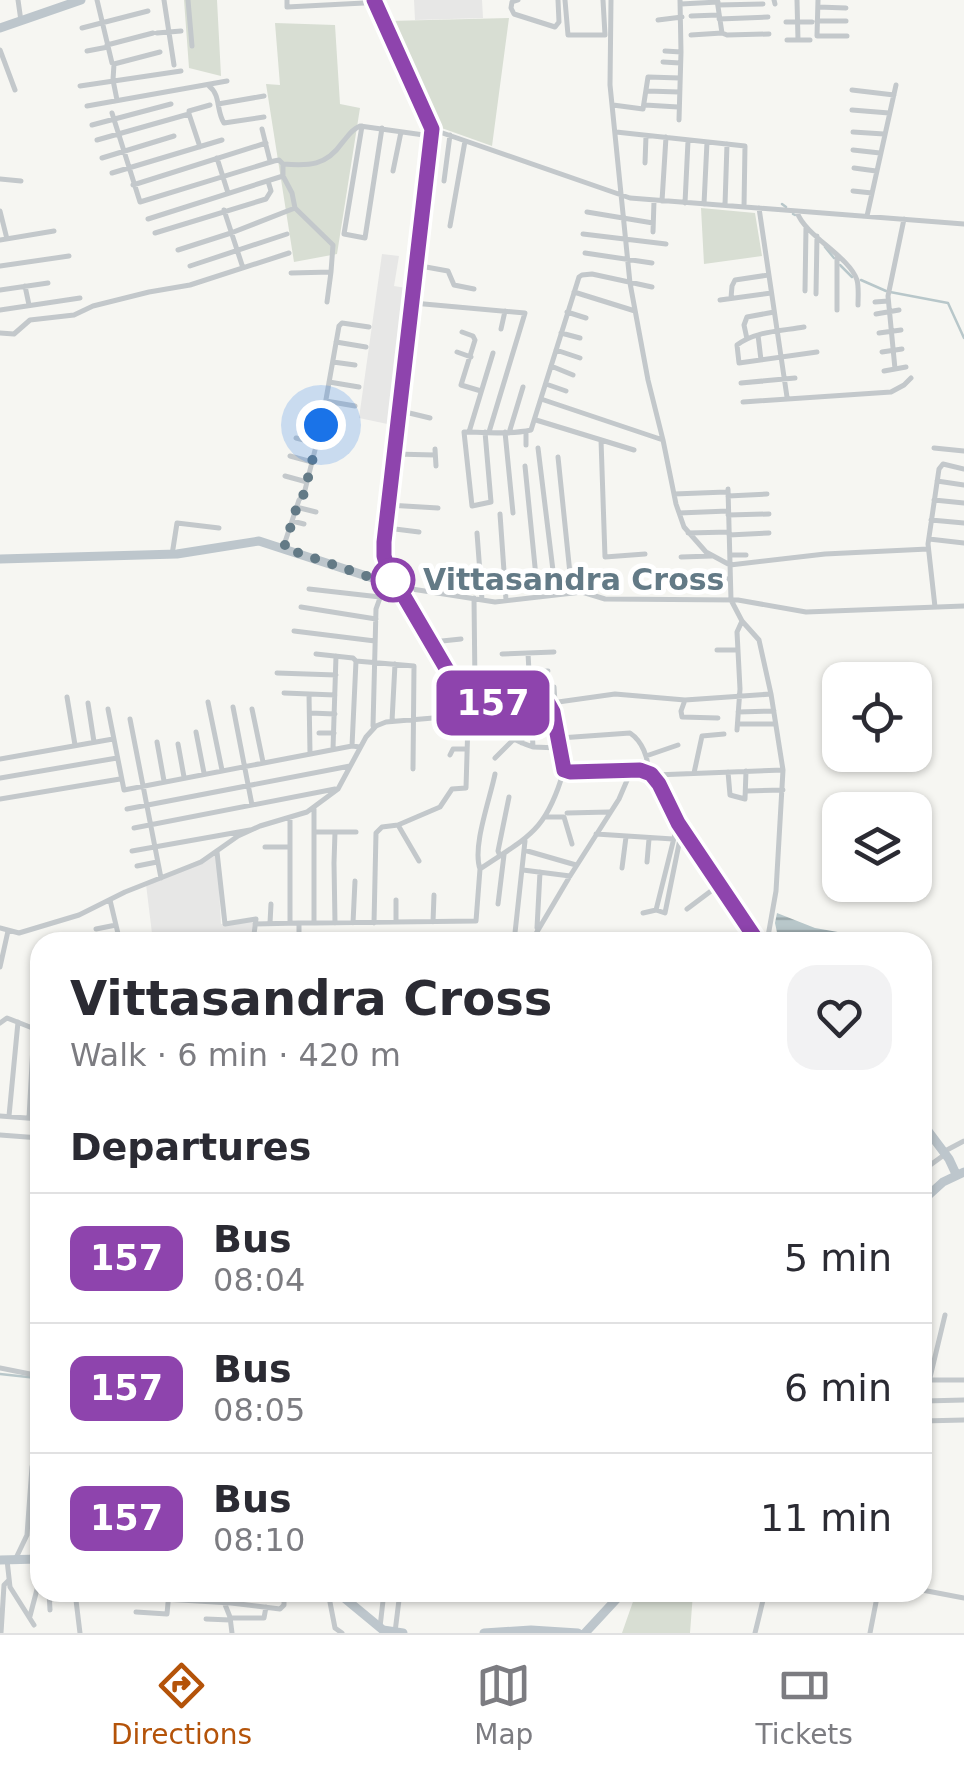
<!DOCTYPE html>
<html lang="en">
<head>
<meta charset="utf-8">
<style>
  :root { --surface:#fff; --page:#f2f2f3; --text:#2b2b33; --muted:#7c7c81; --line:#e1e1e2; --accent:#b45309 }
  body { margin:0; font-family:"DejaVu Sans",sans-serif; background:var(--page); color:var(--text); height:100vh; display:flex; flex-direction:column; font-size:38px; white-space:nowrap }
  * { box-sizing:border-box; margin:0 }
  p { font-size:32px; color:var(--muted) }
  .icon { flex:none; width:55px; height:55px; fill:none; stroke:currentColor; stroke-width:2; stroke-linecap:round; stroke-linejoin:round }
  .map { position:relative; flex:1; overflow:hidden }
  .drawer { position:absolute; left:30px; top:932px; width:902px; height:670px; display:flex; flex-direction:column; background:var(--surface); border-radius:30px; box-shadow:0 2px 8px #0004 }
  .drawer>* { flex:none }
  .badge { padding:0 20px; border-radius:15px; font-size:35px; line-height:65px }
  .fabs { position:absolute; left:822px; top:662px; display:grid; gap:20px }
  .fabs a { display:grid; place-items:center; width:110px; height:110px; border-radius:20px; background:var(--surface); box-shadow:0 2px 8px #0004; font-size:50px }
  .you { position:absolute; width:50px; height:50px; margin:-25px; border:8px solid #fff; border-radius:50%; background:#1a73e8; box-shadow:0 0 0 15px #1a73e833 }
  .map>.badge { position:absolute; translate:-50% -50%; box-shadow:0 0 0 5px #fff }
  h2 { padding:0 40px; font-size:38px; line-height:90px }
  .round { display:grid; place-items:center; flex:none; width:105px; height:105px; border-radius:30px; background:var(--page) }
  .overview { display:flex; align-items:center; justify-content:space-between; height:170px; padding:0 40px }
  h1 { font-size:48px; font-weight:600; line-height:75px }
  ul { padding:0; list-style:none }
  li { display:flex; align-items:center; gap:30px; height:130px; padding:0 40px; border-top:2px solid var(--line) }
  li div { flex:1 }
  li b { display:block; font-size:38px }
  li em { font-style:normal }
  li .badge { min-width:110px; font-weight:700; text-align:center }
  .tab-bar { display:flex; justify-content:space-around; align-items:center; height:140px; border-top:2px solid var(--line); background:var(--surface); font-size:28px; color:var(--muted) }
  .tab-bar a { display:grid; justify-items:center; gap:5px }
  .tab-bar .selected { color:var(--accent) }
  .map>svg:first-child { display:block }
</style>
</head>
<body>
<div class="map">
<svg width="964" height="1633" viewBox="0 0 964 1633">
  <defs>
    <pattern id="water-rules" width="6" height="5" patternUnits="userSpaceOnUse" patternTransform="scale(2.5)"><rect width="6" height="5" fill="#b8c7ca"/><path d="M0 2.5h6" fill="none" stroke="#99a7aa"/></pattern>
  </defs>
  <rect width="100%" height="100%" fill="#f6f6f2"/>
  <path fill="#e7e7e6" d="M414,0H482L483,18L415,20Z
    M382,254L399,256L394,286L412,289L397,426L359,418Z
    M217,852L221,924L256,919L253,942H153L146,884Z"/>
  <path fill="#d8ded3" d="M184,0H217L221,76L189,68Z
    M509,18L492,146L436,126L389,21Z
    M275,23L335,25L340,104L360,108L337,254L294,262L266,84L280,85Z
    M701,208L755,213L762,256L704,264Z
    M636,1593H693L690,1633H622Z"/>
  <path fill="url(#water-rules)" d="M777,913L815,928L855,935L856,942H779L775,923Z"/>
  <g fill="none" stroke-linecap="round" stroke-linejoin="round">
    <path stroke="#b8c7ca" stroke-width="2.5" d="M782,204L786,207
      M793,214L795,215
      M825,247L834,258
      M840,265L852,277
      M861,280L886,291
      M890,292L948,303L964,338
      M0,1374L37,1378"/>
    <path stroke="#c3c8cb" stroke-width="5" d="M18,0L21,21
      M97,0L112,63L114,64L160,52
      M164,0L174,65
      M188,0L192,46
      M287,0V7L364,3
      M518,0L512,2L511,8L514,14L555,27L559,22L558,0
      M565,0L568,35H605L603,0
      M611,0L610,85L630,283L648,380L663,440L676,504L684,527L706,552L730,565L825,554L928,549
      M680,0L681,52
      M717,0L722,33L727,35L769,34
      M774,0L775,4
      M797,0L798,40
      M818,0L817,36H847
      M681,4L718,2
      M718,5L763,4
      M818,7L846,8
      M691,16L718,15
      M719,19L768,17
      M658,20L682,17
      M817,21H846
      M786,22H812
      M82,28L148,11
      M157,33L181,31
      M691,35L722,33
      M787,40H810
      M107,45L153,33
      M0,50L15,90
      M87,51L108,47
      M665,51L681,52L679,120
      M663,62L680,63
      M114,64L113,80L117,100
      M80,86L181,71
      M209,86C221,95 216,111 224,123L264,117
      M852,90L894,95
      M647,91L679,92
      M218,104L264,96
      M613,105L643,109L648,77L680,78
      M645,105L678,107
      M87,106L227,81
      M852,110L889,113
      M112,113L140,202L274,161L279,160L283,164V176
      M189,114L200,147
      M92,125L171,104
      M362,126L344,234L365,238L382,128
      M262,129L270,161
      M431,129L630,198L964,224
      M616,132L745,146L744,207
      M853,132L884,134
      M97,140L189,114V111L210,105
      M853,150L880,153
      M102,158L174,136
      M217,158L228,193
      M645,163L646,136
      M283,164C309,166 326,166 342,143C349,135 351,130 360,126L431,136
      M854,168L876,171
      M393,171L401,132
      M112,173L222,140
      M0,179L21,181
      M444,181L450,135
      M133,185L266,143
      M853,191L872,193
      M662,201L666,137
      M685,203L688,141
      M704,204L707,142
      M725,205L727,144
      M759,208L787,397
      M224,210L243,268
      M0,211L7,239
      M587,212L653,223
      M797,212C805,236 849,256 857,280C859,287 858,298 858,305
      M867,216L896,85
      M148,219L283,176L292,193L295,208L333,245L331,272
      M450,226L465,141
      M653,232L654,201
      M155,233L266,199L271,191L268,181
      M583,234L666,244
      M0,240L54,231
      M178,250L231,233L295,208
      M585,253L652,263
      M837,258V310
      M415,265L448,271L454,285L474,289
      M0,266L69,256
      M190,266L287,234
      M291,273L331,272L327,302
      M25,286L29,305
      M0,290L48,283
      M805,291L806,227
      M574,292L635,311
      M816,294L817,236
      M731,298L732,286L735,280L768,275
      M720,300L771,293
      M875,302L888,301
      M413,303L525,313L489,432
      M0,310L80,298
      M567,312L586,318
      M876,314L899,310
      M804,327C782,331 755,331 737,345L739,363L817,352
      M501,329L505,311
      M462,332L473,336L475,340L461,385L481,391
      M0,333L14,334L30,320L74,315L93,306L149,292L190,285L289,253
      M561,333L580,338
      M879,333L901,330
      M758,335L761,360
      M747,339L744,325L747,317L774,312
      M336,342L366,347
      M556,350L580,358
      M457,352L471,357
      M882,352L902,349
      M333,362L355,365
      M551,366L573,375
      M895,369L888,296L904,219
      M884,371L906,367
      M329,382L359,387
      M741,383L795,378
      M546,384L566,391
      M541,399L663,440
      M326,401L355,406
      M743,402L891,392L904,385L911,378
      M401,411L430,418
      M304,420L321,425
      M536,420L634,450
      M469,432L493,353
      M485,432L491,502L472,506L464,432C486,432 510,435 531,430L579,277L582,275L592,274L652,287
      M505,432L513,513
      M509,433L523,387
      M296,438L316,443
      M601,440L605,557L645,554
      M526,445V432
      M538,448L556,595
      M934,448L964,451
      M435,449L436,466
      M394,454L435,455
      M290,456L312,462
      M558,457L572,593
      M525,466L538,597
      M285,476L307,482
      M937,481L964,485
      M728,489L731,600L742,621L759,640L771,694L783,770L776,891L767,942
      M674,494L726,492
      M728,496L767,494
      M934,500L964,503
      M388,505L438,508
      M296,507L316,512
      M679,513L728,511
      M500,514L506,600
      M728,515L769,514
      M931,520L964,523
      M292,521L304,524
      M387,528L419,532
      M477,533L482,600
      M688,533L729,532
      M729,535L769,533
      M929,539L964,543
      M283,548L299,500L304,494L322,422L339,326L342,323L369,327
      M172,555L177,523L219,528
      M730,555H746
      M681,557L712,556
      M680,578L730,579
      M399,587L495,602L582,592L605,599L738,600L806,612L964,606
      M309,589L380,597
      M301,607L376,619
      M935,607L928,544L939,469L943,464L964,469
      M294,631L375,641
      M432,646L442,641L461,639
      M717,650H738
      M528,653L533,747L559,748
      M316,654L353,658L356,661
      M502,654L554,652
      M503,672L548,671
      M277,673L336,675
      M554,687L555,702
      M284,693L335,695
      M309,694L310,753
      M67,697L75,745
      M685,700L681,711L682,717L718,718
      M208,702L222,770
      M522,702V743
      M88,703L94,742
      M495,703C497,732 507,738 533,747
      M551,703L615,694L685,700L771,694
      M233,707L252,805
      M108,709L124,790L352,746L360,747
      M252,709L263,762
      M738,712L774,711
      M310,713L335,714
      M130,719L161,878
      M392,721L395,664
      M497,722H511
      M738,724H775
      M373,726L376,609L385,584
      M737,730L740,689L737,632L742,621
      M196,732L204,773
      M319,733H334
      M447,734V716
      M560,738L630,733C642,741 649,758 648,773
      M157,742L164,781
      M178,744L184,777
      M352,746L356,661L414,666L413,769
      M333,749L336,656
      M450,755L453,749H466
      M646,756L678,745
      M495,758L513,740
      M0,759L113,739
      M728,772L730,795L745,799L746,771
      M694,773L702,736L724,734
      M655,775L783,770
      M0,778L117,758
      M747,791L783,790
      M0,799L120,779
      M127,809L350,766
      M567,813L609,812
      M546,817H564L572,844
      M290,818V922
      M398,825L419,861
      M134,828L335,789
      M314,832H356
      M596,834L673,839
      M265,847H290
      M524,850L576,865
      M132,851L250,830
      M217,852L225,924L256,919L253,942
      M500,856L498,851L509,797
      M647,862L649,839
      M137,866L157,862
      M622,868L626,837
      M480,869C529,836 546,832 564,770
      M523,870L570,876
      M110,900L120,942
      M498,904L504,855
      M687,909L719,885
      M656,910L677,826
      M643,913L656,910L665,913L680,839L684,833
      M396,922V900
      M433,922L434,895
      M270,923L271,904
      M314,923L476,921L480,869C472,847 490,799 495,774
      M335,923L334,863L335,832
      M353,923L355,881
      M374,923L376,833L382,827L398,825L440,807L452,789L466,788L468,722L466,708L473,696L475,686L474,598
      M255,924L299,923
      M0,928L19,933L79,915L125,892L201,862L238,836L260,826L307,812L338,789L366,737L376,726L386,722L445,717L466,708
      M537,928L540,872
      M96,929L116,925
      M291,942L468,940
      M299,942V923H314V807
      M514,942L525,841
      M531,942L570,876L619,799L631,771
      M0,967L8,931
      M0,1023L7,1018L40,1031
      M0,1116L40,1119
      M9,1116L18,1022
      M29,1118L34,1028
      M0,1135L40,1138
      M922,1148L934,1138
      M945,1151L964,1141
      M922,1171L944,1155
      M0,1368L40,1376
      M929,1380H964
      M40,1385V1410
      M924,1401L964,1400
      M922,1411L945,1315
      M922,1421L964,1420
      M16,1558L27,1535L32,1467L40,1432
      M38,1559L40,1571
      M7,1560L10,1587L34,1625
      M922,1571L928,1563
      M922,1590L964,1598
      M49,1592L50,1610
      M75,1592L80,1633
      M220,1592L230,1617L232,1633
      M272,1592L284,1594
      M328,1592L335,1628L342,1633
      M389,1592L400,1594
      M130,1597L231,1603L280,1609L284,1605V1592
      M578,1598L580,1592
      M136,1612L167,1614L169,1592
      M30,1616L40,1578
      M230,1618H264L266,1607
      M206,1619L230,1620
      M380,1627L384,1592
      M395,1632L400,1592
      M1,1633L4,1585L9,1580
      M755,1633L765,1592
      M870,1633L878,1592"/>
    <path stroke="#bdc6cc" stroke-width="9" d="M374,0L431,129L384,542V556L387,569L467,704L539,701L548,703L553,712L564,770L570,772L640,770L651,774L659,784L677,823L758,942
      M0,28L81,0
      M0,559L177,554L259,541L397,586
      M922,1123L949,1159L956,1174
      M922,1201L943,1182L964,1172
      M0,1560L40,1559
      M337,1592L383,1630L403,1633
      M484,1633L531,1630L578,1633
      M585,1633L623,1592"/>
  </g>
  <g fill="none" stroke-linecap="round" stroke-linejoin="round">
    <defs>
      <path id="line" d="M374,0L432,129L384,542V556L388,569L467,704L539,701L548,703L553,712L564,770L570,772L640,770L651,774L659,784L678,823L758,942"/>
    </defs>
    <use href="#line" stroke="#fff" stroke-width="22"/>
    <use href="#line" stroke="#8e44ad" stroke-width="15"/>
    <path stroke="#637a86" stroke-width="10" stroke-dasharray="0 18" d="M321,425L304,494L299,500L284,548L396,586L393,580"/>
  </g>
  <circle fill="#fff" stroke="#8e44ad" stroke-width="5" cx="393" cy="580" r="20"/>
  <g text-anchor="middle" stroke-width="10" stroke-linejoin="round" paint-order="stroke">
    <g font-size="30" font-weight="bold" fill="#637a86" stroke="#fff" text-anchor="start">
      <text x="423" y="590">Vittasandra Cross</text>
    </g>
  </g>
</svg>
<div class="fabs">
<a><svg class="icon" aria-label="locate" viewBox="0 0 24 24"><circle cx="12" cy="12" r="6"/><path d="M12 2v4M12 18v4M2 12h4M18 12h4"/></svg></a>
<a><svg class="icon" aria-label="layers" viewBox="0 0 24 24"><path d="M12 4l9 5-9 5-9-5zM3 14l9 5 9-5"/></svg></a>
</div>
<div class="you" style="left:321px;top:425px"></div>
<b class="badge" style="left:493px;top:703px;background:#8e44ad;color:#fff">157</b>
<section class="drawer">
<div class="overview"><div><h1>Vittasandra Cross</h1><p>Walk · 6 min · 420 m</p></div><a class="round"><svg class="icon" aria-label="heart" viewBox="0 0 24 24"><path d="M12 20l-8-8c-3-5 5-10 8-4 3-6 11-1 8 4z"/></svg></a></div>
<h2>Departures</h2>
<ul>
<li><span class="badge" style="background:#8e44ad;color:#fff">157</span><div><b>Bus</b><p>08:04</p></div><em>5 min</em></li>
<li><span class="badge" style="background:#8e44ad;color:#fff">157</span><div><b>Bus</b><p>08:05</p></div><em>6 min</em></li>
<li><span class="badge" style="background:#8e44ad;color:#fff">157</span><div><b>Bus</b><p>08:10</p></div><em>11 min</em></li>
</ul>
</section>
</div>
<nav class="tab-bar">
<a class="selected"><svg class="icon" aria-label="directions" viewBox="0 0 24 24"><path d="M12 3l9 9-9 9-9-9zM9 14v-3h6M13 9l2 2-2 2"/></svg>Directions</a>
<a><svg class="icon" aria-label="map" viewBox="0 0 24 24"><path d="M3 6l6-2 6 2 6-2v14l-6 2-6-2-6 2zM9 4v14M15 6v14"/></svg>Map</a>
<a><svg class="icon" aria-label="tickets" viewBox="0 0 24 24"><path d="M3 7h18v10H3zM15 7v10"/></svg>Tickets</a>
</nav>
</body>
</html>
